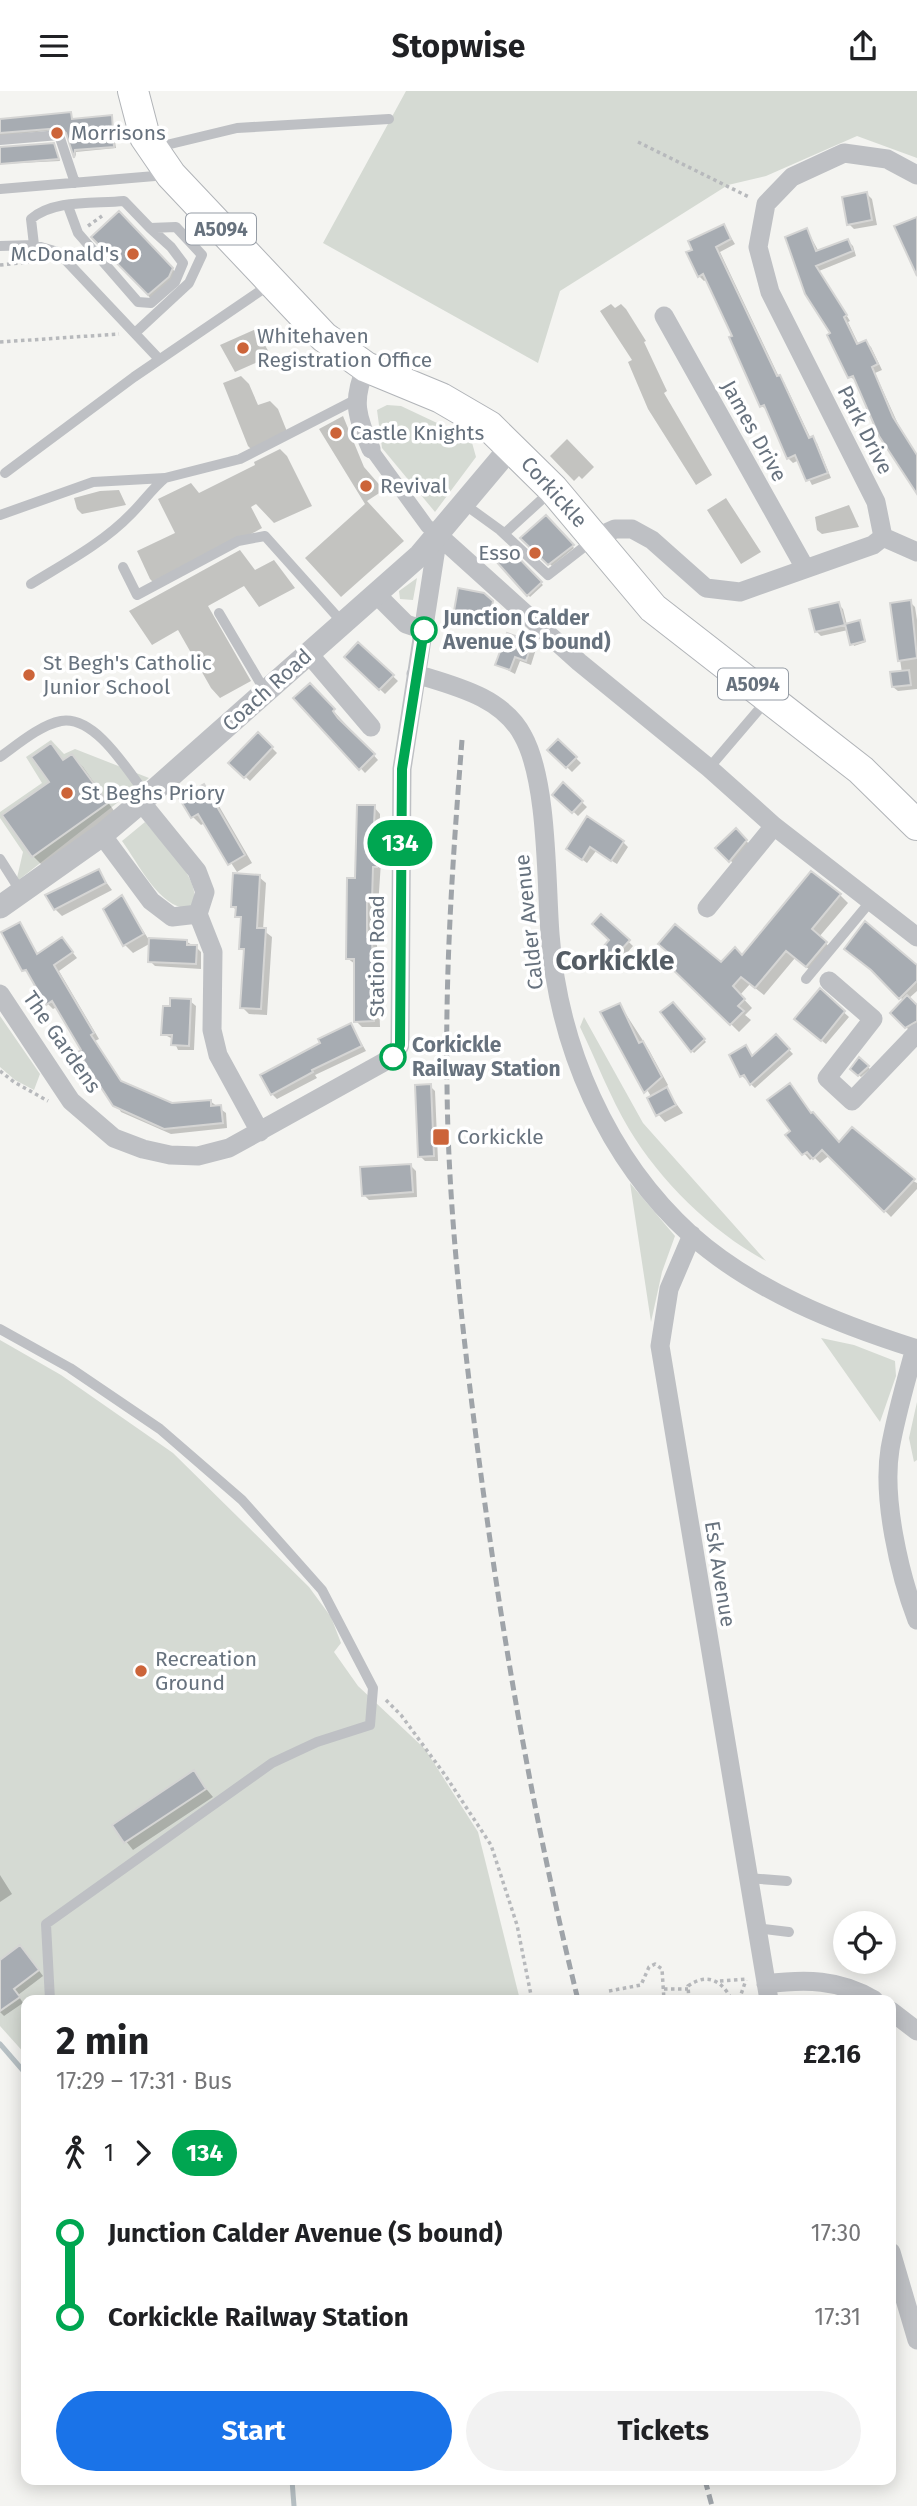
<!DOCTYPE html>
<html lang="en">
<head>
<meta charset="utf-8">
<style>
  :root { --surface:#fff; --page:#f2f2f2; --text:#202124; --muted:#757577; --accent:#1a73e8 }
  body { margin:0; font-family:"Fira Sans",sans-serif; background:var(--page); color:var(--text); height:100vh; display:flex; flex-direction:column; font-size:26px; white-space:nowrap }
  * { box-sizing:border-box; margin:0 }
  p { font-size:23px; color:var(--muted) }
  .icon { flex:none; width:38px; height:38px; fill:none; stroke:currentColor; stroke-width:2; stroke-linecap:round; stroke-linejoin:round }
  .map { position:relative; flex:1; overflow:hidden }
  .sheet { position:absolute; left:21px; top:1904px; width:875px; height:490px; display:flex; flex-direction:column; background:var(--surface); border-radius:14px; box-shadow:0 4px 18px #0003 }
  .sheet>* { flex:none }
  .badge { padding:0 14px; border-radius:23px; font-size:24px; line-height:46px }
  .buttons { position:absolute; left:833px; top:1820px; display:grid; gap:14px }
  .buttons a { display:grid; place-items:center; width:63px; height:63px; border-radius:50%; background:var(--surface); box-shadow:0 4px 18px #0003; font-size:35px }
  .map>.badge { position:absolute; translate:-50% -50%; box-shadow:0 0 0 4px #fff }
  .legs { display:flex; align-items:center; gap:10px; height:77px; padding:0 35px; font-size:23px }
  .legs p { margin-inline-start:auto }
  .head { display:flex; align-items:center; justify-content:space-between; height:119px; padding:0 35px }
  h1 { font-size:38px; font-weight:700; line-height:52px }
  .primary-button { display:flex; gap:14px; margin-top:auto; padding:14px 35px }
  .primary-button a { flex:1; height:80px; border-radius:42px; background:var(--accent); color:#fff; font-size:28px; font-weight:700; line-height:80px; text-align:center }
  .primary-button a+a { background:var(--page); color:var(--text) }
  ul { padding:0 35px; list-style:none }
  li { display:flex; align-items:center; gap:24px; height:84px; font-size:26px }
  li i { display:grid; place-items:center; width:10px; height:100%; margin:0 9px; background:currentColor }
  li i::after { content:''; width:18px; height:18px; margin:-9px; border:5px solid; border-radius:50%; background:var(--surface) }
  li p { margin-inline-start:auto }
  li:first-child i { background:linear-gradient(#0000 50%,currentColor 0) }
  li:last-child i { background:linear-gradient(currentColor 50%,#0000 0) }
  header { display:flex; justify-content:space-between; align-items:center; height:91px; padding:0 35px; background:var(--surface); font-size:32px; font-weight:700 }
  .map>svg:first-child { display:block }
</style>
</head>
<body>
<header><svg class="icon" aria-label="menu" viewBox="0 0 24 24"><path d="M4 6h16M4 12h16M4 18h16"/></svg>Stopwise<svg class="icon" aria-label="share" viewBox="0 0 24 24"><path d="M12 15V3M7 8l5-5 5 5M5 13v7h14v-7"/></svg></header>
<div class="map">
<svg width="917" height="2415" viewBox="0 0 917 2415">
  <rect width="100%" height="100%" fill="#f4f4f1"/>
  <path fill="#d5dad3" d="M406,0H917V67L857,45L766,85L728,94L560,200L538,272L323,152Z
    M387,314L401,315L471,348L476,366L435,421L382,357L377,319Z
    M417,487L413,509L400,508L399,500Z
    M51,649L64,663L75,658L149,687L16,791L23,761L0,727V721L42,692L26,666Z
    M145,731C162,752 206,791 192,817C161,821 139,773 122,750Z
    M0,925L40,983L34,999L15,989L0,976Z
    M584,926L643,1032L766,1170C711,1140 661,1091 629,1038C610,1006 596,969 580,936Z
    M630,1092L675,1145L662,1181L651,1231Z
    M821,1247L854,1254L895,1270L896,1285L880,1331Z
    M0,1249L61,1284L173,1362L309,1496L331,1526L341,1552L334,1561L358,1595L425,1658L478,1741L520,1909H26V1964L0,1935Z
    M917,1311V1369L914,1371L909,1347Z"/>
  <path fill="#0003" d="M70,23L73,29L111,26L116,57L76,61V66L65,38L0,45V29Z
    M53,54L60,70L0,73V57Z
    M867,103L872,108L877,134L854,138L849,133Z
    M119,122L180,186L154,211L93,146Z
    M724,135L735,153L720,161L779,286L784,291L811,348L817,352L831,387L812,394L799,369L793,372L788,367L768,319L761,315L731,247L735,246L707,188L704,190L699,185Z
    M807,139L819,161L848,150L853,155L856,165L819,180L850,230L848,231L859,254L866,251L871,256L882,279L875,282L898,333L917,364V399L880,344L857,290L850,286L830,245L833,243Z
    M611,213L615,217L621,213L626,218L646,250L644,251L667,300L664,302L712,384L696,394L648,318L628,271L632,269L600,220Z
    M256,238L271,265L235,281L220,254Z
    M241,285L249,293L258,314L270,310L278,318L288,343L256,363L248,355L223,292Z
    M343,325L364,376L384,399L367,410L404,450L341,506L305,467L365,413L319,338Z
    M567,348L594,376L582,388L579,385L574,390L550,365Z
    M280,358L287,365L312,415L274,432L256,413L251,416L262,437L157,495L150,488L137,460L175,442L158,408L191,392L199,402L255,374L254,371Z
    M119,399L126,414L82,423L77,418L74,407L100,400Z
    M726,407L761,461L741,473L707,419Z
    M849,414L859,436L822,443L817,439L815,426Z
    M546,426L574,457L552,475L522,447Z
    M240,459L255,479L274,469L295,497L259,516L244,495L208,515L251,590L220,607L211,597L178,539L152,554L129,520Z
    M508,460L543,494L530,506L498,469Z
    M483,504L498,517L495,531L461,524L456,519Z
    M910,511L915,516L917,529V598L898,600L893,596L902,582L892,513Z
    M838,513L843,518L847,534L861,533L866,551L854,555L848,539L821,545L816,540Z
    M358,553L398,590L385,603L346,566Z
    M531,553L536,558L531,574L520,570L515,583L498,574Z
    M310,594L378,669L365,682L296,607Z
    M258,643L277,662L250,690L231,672Z
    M558,650L581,672L572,681L550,659Z
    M51,655L65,670L72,665L83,676L117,724L44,776L33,765L51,692Z
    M563,693L587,716L578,725L554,702Z
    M204,695L212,703L252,772L237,781L205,732L201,734L193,726L182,708Z
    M374,716L380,723V738L383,741L378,816H373L372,849L377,854L380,936H362L356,930L355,873L347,867L357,789Z
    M736,739L751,755L735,774L718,757Z
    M623,751L628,756L617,773L596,760L587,772L568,758Z
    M98,780L112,799L62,825L55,818Z
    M259,786L266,792L263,839L272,846L267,924L249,923L242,916L245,862L241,857L243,831L233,815Z
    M840,804L848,812L819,846L834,860L815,883L795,867L764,904L750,893L740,904L752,917L745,924L751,929L739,941L668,871L721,873L743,866Z
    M122,806L149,849L187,851L196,856L201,861V878L155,875L150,870L151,852L133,862L125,854Z
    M601,825L633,855L615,876L600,862L612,849Z
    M865,832L917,876V900L908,908L917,916V936L911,941L892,922L904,910L877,883Z
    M20,833L38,864L62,848L77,867L59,880L99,948L95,950L123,993L171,1014L210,1010L226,1022L227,1037L171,1043L121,1021L57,916L53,918L48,913L31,884L24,879Z
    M820,900L849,926L826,953L801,933Z
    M190,910L196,915L194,959H178L173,948L163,943Z
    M620,914L649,959L668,994L665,997L683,1022L665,1031L658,1023L652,1007L624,960Z
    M673,914L706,951L694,962L662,921Z
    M351,934L366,960L315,984L317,987L277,1008L272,1003L322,952Z
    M778,947L793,963L755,997L742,985L746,957L753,966Z
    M859,968L870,978L861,986L852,978Z
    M430,995L435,1000L438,1070H425L420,1065Z
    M812,1024L839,1053L917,1092V1098L891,1126L830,1064L820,1072L814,1066L810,1069L788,1044Z
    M411,1075L416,1080L417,1106L369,1109L364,1104Z
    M193,1682L213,1706L133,1759L114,1735Z
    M0,1784L12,1803L0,1811Z
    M25,1861L43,1885L18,1904L23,1912L4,1925L0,1921V1871Z"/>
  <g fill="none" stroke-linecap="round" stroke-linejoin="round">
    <path stroke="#b7c0c4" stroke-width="5" d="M0,1953L26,1983
      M292,2389L294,2415"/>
  </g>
  <path fill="#a7acb2" stroke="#d5d5d4" stroke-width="2" d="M71,21L72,28L112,24L114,56L75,59L74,67L66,42L61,37L0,42V28Z
    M54,52L59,68L0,73V56Z
    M867,101L872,129L847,134L842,106Z
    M119,120L173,177L169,186L148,204L91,146Z
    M917,126V185L894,135Z
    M724,133L731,148L716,156L777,285L780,284L809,347L813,345L828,382L806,390L795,364L787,368L764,314L760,316L729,246L732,245L703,183L698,186L686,161L692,159L688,150Z
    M807,137L816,160L848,148L853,160L816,175L847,224L844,226L857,253L866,249L878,273L872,276L893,326L917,364V403L879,345L853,285L848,287L827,244L830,242L805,203L785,146Z
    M546,424L574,454L548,474L520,447Z
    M509,457L542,491L527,505L495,469Z
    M458,497L484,502L493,510L490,527L454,520Z
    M911,509L917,567L898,570L890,512Z
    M839,511L845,534L815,541L809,518Z
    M860,529L865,550L850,554L845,533Z
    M507,542L532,551L526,570L515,566L510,579L495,574Z
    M358,551L394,584L379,599L344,566Z
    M909,579L911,594L892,596L890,581Z
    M310,592L335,618L333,620L338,627L375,663L359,679L293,607Z
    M258,641L273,656L244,687L228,672Z
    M558,648L577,666L566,677L547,659Z
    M51,652L63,669L72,663L108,712L32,766L2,724L49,691L31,666Z
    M563,691L583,710L572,722L552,704Z
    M204,693L245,764L228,774L198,723L191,727L179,707Z
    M357,714H375L374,733H378L377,776H373L372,810H367V846H372L374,930L354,931V868H346L347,787H355Z
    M587,725L624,750L611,770L590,756L582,769L566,758Z
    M736,737L747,749L729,771L715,757Z
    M99,778L106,792L54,819L45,804Z
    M811,780L841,803L812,838L827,851L806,876L786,860L755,897L741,886L733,895L745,908L738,915L744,920L730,934L665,871L671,864L658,853L675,833L721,871L735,856L742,864Z
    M233,782L260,784L257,837H266L261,918L240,917L244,858H239L241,826H235L236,816H231Z
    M122,804L144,843L123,855L103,818Z
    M601,823L630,849L609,872L598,862L609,849L592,833Z
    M865,830L917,874V890L899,908L871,879L844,858Z
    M20,831L37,863L62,846L73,861L54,874L94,942L91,944L121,990L172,1012L211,1009V1015L221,1014L223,1032L164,1038L113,1015L78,961L81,959L52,910L46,914L26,879L22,880L1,841Z
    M149,847L187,849V854H197L196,873L148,871Z
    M820,897L845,920L821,950L794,928Z
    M907,904L917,914V930L905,937L890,922Z
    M170,907L191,908L189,955L171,954L172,944H161L163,915H170Z
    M673,911L705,948L691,961L660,921Z
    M620,912L639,952L643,950L662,986L644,1002L600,921Z
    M351,932L362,955L312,979L313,981L271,1004L260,984L320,952L318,948Z
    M776,943L790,958L750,994L744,984L740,986L729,964L746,954L752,965Z
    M859,966L869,975L858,985L850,978Z
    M790,992L811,1022L813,1021L839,1051L852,1036L915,1088L884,1121L822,1059L813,1068L807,1061L802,1064L785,1044L790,1040L767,1009Z
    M431,993L434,1065L418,1066L415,994Z
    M667,996L676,1014L656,1025L647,1007Z
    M411,1073L413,1101L362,1105L360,1076Z
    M194,1679L206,1698L124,1752L112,1734Z
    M20,1854L39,1879L14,1898L20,1906L0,1920V1869Z"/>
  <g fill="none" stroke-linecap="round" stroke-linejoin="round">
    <defs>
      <path id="primary" d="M133,0L145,46L171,84L324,246L366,276L441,307L489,335L553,398L653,517L861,679L917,734"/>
    </defs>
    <use href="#primary" stroke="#b1b4b8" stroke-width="32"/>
    <path stroke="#b7b9bc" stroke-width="3.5" stroke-dasharray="3.5 3.5" stroke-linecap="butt" d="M638,51L749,106
      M88,135L102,125
      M0,174L39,170
      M0,251L119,243
      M0,980L14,991L48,1010
      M386,1609L401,1624L445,1684L491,1754L517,1834L532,1909
      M720,1890L747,1888
      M664,1898H688
      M609,1900L641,1894L649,1876L655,1873L662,1878L664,1909
      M689,1909L688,1895C708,1881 722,1890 732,1909
      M739,1909L746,1889"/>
    <path stroke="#bec0c4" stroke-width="10" d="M0,49L59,44L75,92
      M158,56L237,37L389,28
      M0,98L167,84
      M68,115L78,142L138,211L151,212L175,191L183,172L171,156L150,137
      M34,154L31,128C54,108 95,113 124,110L150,137L176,136L202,164L189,192L135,242
      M0,155L34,154L58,161L159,268
      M5,382L134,286L269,194
      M464,413L500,439L548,484L593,449
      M0,424L93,391L165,387L240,368L355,309
      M504,443L550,401
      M123,476L137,504L238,450L265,445L342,531
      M31,493C65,472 103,452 131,423C143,411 152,398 165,387
      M219,522L265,600
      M0,666C17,654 40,634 61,630C96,624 129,682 148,706
      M709,677L767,609
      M0,768L21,801
      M806,888L870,811
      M0,1238L70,1277L160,1338L242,1409L322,1499L373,1597L370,1634L317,1651L272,1672L46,1833L50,1909
      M747,1787L787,1790
      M755,1837L789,1841"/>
    <path stroke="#bec0c4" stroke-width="14" d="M371,358L427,435L438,444"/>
    <path stroke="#bec0c4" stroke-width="19" d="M664,225L805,477
      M366,276C351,311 357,325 371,358
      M438,444L579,571L709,677L774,735L917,846
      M883,446L917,461
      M595,447L615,438H632L652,449L706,497L740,501L873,454L883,446L876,411L770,201L758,156L766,113L792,86L844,62L887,68L917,84
      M375,502L406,533L424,539
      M308,562L371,636
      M416,583C455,595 503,606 523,645C548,690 546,790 550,843C558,955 607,1068 691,1144C754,1200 838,1233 917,1258
      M141,711L197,780L205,801L198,823L213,861L212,939L218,964L260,1041
      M102,744L151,810L172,826L198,823
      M707,817L774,735
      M829,890L873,928L827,987L852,1010L917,942
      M0,903L71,1010L114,1047L143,1058L170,1064L198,1065L229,1057L393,966L400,954L402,678L438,444
      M692,1144L669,1198L660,1255L769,1909
      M915,1257C906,1290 896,1324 890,1358C882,1407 899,1482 917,1529
      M766,1893C805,1888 839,1888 874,1909
      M891,1920L917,1940
      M891,2161L917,2249"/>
    <path stroke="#bec0c4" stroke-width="23" d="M0,816L102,744L141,711L420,464L511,356"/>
    <use href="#primary" stroke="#fff" stroke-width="30"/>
    <path stroke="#9fa4a9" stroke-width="5" stroke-dasharray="10 5" stroke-linecap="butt" d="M462,649C453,764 445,878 447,993C448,1119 463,1245 479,1369C503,1551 534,1731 578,1909
      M705,2389L712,2415"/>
  </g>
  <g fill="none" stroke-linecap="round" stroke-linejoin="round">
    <defs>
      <path id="line-1" d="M393,966L400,954L402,678L424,539"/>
    </defs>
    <use href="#line-1" stroke="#fff" stroke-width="16"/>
    <use href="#line-1" stroke="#00a651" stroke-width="10"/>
  </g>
  <g fill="#cc6439" stroke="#fff" stroke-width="2.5">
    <circle cx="57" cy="42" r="7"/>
    <circle cx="133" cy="163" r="7"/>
    <circle cx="243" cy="257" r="7"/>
    <circle cx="336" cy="342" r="7"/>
    <circle cx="366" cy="395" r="7"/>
    <circle cx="535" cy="462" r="7"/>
    <circle cx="29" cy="584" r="7"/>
    <circle cx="67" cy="702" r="7"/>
    <rect x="432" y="1037" width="18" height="18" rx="3.5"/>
    <circle cx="141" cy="1580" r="7"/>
  </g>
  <g fill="#fff" stroke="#00a651" stroke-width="3.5">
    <circle cx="424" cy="539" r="12"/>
    <circle cx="393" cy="966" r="12"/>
  </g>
  <g text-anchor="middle" stroke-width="7" stroke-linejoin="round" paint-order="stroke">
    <g fill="#fff" stroke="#959ca5" stroke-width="2">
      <rect x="186" y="122.5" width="70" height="31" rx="5"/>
      <rect x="718" y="577.5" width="70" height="31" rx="5"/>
    </g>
    <g font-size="19" font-weight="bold" fill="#67727e">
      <text x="221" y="145">A5094</text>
      <text x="753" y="600">A5094</text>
    </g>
    <g font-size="21" fill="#67727e" stroke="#fff" text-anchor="start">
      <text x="71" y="49">Morrisons</text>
      <text x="119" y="170" text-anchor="end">McDonald's</text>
      <text x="257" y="252">Whitehaven<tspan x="257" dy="24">Registration Office</tspan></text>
      <text x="350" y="349">Castle Knights</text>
      <text x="380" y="402">Revival</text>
      <text x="521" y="469" text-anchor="end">Esso</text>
      <text x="43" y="579">St Begh's Catholic<tspan x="43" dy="24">Junior School</tspan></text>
      <text x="81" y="709">St Beghs Priory</text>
      <text x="457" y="1053">Corkickle</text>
      <text x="155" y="1575">Recreation<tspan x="155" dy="24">Ground</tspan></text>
    </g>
    <g font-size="21" fill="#67727e" stroke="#fff">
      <text transform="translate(865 339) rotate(63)" y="7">Park Drive</text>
      <text transform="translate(754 340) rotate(61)" y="7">James Drive</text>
      <text transform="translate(554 401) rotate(48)" y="7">Corkickle</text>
      <text transform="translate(267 599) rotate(-42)" y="7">Coach Road</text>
      <text transform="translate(529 831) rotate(-96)" y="7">Calder Avenue</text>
      <text transform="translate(377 865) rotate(-90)" y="7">Station Road</text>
      <text transform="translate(62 951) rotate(55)" y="7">The Gardens</text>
      <text transform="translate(720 1483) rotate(81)" y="7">Esk Avenue</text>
    </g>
    <g font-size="21" font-weight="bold" fill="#67727e" stroke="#fff" text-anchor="start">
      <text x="443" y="534">Junction Calder<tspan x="443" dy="24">Avenue (S bound)</tspan></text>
      <text x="412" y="961">Corkickle<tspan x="412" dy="24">Railway Station</tspan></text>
    </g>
    <g font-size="28" font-weight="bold" fill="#545c64" stroke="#fff">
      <text x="615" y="879">Corkickle</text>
    </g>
  </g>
</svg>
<div class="buttons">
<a><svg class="icon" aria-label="locate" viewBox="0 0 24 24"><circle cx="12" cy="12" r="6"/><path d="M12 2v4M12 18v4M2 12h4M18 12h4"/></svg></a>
</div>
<b class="badge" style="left:400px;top:752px;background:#00a651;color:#fff">134</b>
<section class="sheet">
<div class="head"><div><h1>2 min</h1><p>17:29 – 17:31 · Bus</p></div><b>£2.16</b></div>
<div class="legs"><svg class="icon" aria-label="walk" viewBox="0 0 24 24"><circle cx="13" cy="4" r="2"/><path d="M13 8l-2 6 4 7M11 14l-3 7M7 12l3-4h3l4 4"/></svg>1<svg class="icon" aria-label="forward" viewBox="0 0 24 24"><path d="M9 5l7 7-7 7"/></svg><b class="badge" style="background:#00a651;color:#fff">134</b></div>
<ul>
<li><i style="color:#00a651"></i><b>Junction Calder Avenue (S bound)</b><p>17:30</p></li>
<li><i style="color:#00a651"></i><b>Corkickle Railway Station</b><p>17:31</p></li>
</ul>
<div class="primary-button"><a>Start</a><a>Tickets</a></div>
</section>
</div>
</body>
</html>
